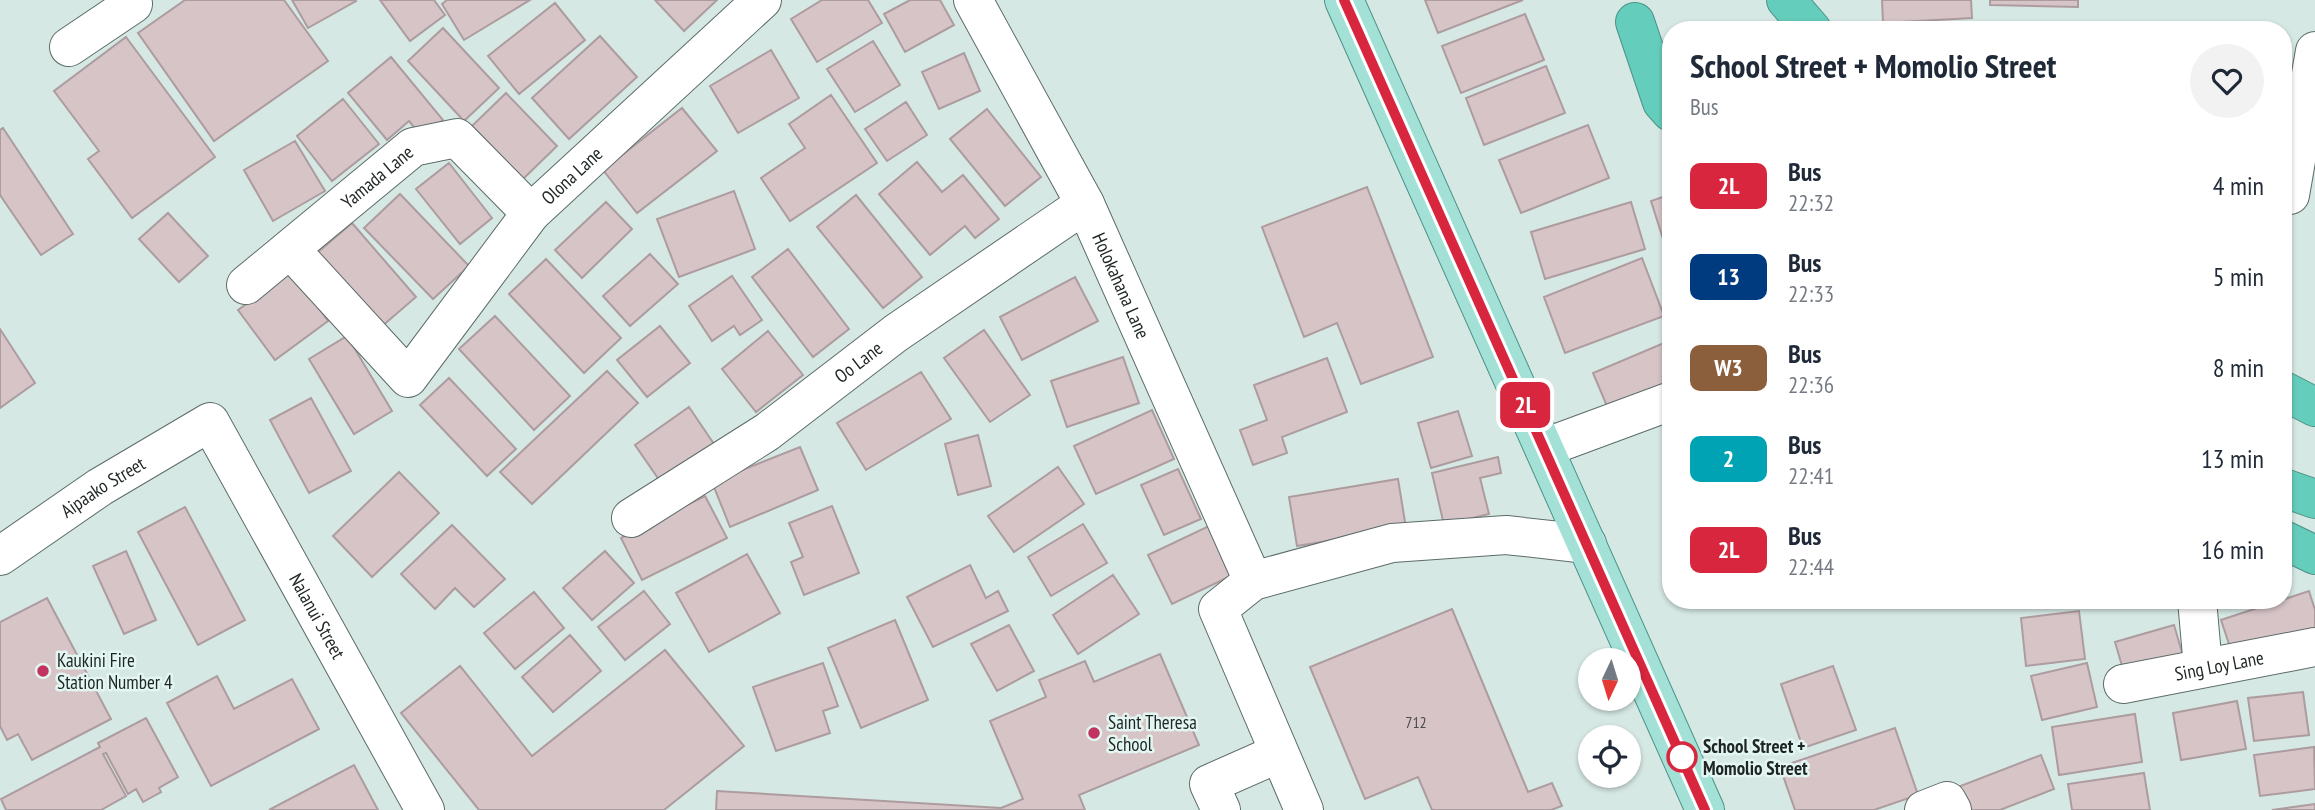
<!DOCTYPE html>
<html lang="en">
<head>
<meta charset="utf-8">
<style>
  :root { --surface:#fff; --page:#f2f2f3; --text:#1f2937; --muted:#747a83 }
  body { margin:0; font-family:"PT Sans Narrow",sans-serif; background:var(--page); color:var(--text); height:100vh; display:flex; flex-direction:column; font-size:26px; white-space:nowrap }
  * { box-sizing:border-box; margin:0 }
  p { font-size:23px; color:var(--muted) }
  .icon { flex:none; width:38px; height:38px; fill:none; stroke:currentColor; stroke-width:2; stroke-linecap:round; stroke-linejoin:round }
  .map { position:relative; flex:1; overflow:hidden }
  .side { position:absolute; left:1662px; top:21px; width:630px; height:588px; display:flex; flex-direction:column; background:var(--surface); border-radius:28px; box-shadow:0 2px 5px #0004 }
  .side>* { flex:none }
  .badge { padding:0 14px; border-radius:10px; font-size:24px; line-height:46px }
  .needle { width:46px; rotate:184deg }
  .buttons { position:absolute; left:1578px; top:648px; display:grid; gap:14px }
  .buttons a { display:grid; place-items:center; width:63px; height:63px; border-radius:50%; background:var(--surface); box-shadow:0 2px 5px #0004; font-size:35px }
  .map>.badge { position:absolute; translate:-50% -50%; box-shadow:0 0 0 4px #fff }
  .round { display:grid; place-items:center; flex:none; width:74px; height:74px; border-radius:37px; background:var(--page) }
  .overview { display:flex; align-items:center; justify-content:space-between; height:119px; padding:0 28px }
  h1 { font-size:33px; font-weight:800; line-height:52px }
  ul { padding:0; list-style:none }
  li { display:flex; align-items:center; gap:21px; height:91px; padding:0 28px }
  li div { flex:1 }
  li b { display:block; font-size:26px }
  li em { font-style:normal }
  li .badge { min-width:77px; font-weight:700; text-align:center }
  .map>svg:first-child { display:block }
</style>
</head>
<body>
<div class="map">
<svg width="2315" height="810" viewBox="0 0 2315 810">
  <rect width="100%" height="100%" fill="#d6e8e4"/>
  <path fill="#d6c4c7" stroke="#ad9c9f" stroke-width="2" d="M185,0H284L328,61L214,141L138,33Z
    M292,0H355L356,1L308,28Z
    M380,0H434L445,15L410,41Z
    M447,0H530L464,40L442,4Z
    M655,0H717L684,31Z
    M822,0H868L882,23L817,62L791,19Z
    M910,0H940L954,25L905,52L884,14Z
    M1425,0H1523L1438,33Z
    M1882,0H1971L1972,18L1883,23Z
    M1990,0H2078V7L1990,5Z
    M555,3L585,40L519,94L488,56Z
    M1525,14L1544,60L1461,93L1442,46Z
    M443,28L499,88L464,121L408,61Z
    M600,36L637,77L569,139L532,98Z
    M126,37L215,157L132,218L88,159L99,151L54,91Z
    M873,41L900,85L855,112L827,69Z
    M771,50L799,98L738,133L710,86Z
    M964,53L980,91L939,109L922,72Z
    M391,57L443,120L422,137L409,121L387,140L348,93Z
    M1546,66L1565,113L1484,145L1466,98Z
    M506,93L557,146L523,179L472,126Z
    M831,95L877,163L790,221L761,178L805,148L789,124Z
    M343,99L379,144L332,181L297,136Z
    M906,102L927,135L887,161L865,129Z
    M682,108L717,151L637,213L603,170Z
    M987,109L1041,177L1005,206L950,139Z
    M1588,125L1609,178L1521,213L1499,160Z
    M3,128L73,234L41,255L0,195V130Z
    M295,141L325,191L273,221L244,170Z
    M917,162L942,192L963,175L999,219L975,238L965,226L930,255L879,194Z
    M449,163L492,218L460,244L416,189Z
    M1367,187L1433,357L1361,384L1337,323L1304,337L1262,227Z
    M734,191L755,249L679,277L657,219Z
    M400,194L469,266L433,299L364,228Z
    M1671,194V264L1651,201Z
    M856,195L922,277L883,308L817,227Z
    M606,202L632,229L582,278L555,250Z
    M1631,202L1645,249L1545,279L1531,232Z
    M168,213L208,256L179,282L139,239Z
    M352,223L416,297L381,327L317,253Z
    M788,249L849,329L813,357L752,277Z
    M650,254L678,284L630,326L603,296Z
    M1642,258L1664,316L1565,353L1544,297Z
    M546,259L621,338L584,373L509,294Z
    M292,271L328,321L275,360L238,310Z
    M732,276L762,320L740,335L734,326L712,341L689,306Z
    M1075,277L1098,321L1022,360L1000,317Z
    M495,316L570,396L534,430L459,349Z
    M660,326L690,363L647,397L617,360Z
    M0,329L35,383L0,408Z
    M984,330L1030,395L990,422L944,358Z
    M768,331L803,375L756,412L722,369Z
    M347,336L392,411L354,434L309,359Z
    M1671,340V393L1612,418L1593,373Z
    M1123,357L1139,403L1067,427L1051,381Z
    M1327,358L1347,412L1282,437L1287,453L1253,465L1240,430L1267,420L1254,385Z
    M607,371L638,403L532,504L500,472Z
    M921,372L951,419L866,470L837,423Z
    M449,378L516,449L487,476L420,405Z
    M311,398L351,471L309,493L270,420Z
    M689,407L716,447L662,484L635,445Z
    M1152,410L1174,459L1096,494L1074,446Z
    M1458,411L1472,456L1431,468L1418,423Z
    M978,435L991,486L958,495L945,444Z
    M800,447L818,490L730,527L712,482Z
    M1498,457L1501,473L1480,478L1489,514L1444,525L1432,473Z
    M1058,467L1084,504L1014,552L988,516Z
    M1178,469L1201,519L1164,535L1141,485Z
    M399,472L439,513L372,577L333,536Z
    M1398,479L1406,528L1297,546L1289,497Z
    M705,496L727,538L642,580L621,538Z
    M832,506L859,573L804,595L791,562L803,557L789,523Z
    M185,507L245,620L198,645L138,532Z
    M1083,524L1107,563L1051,596L1028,557Z
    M452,525L505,579L474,607L455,588L435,609L401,574Z
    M1209,526L1233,575L1172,604L1148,555Z
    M126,551L156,620L124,634L93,566Z
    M605,551L634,583L592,620L563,588Z
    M747,554L780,613L709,652L676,593Z
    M970,565L986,598L998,591L1008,611L933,647L907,597Z
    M1113,575L1139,614L1078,654L1053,615Z
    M644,591L670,624L625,660L598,627Z
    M2309,591L2315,610V629L2233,656L2221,620Z
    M534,592L564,628L515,669L484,633Z
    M47,598L111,719L32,760L18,734L7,740L0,726V622Z
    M2011,600H2050L2012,607Z
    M1452,609L1528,792L1552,783L1562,806L1551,810H1432L1418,777L1365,799L1310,667Z
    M2079,611L2085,659L2026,666L2021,618Z
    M895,620L928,700L861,728L828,648Z
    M1009,625L1034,671L997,691L971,644Z
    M2174,625L2186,666L2127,683L2115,642Z
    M570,635L601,671L553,712L522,677Z
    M665,650L744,746L664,810H479L401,713L460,666L532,756Z
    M1160,654L1199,745L1079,795L1085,810H716L717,791L1001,808L1023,799L990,721L1046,697L1039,680L1085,661L1094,682Z
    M823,663L838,706L823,711L830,733L776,751L753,687Z
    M2087,663L2097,707L2042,720L2031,676Z
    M1833,666L1856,730L1803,748L1781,684Z
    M217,676L234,709L292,679L319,729L211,786L167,703Z
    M2303,692L2309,735L2254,741L2248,698Z
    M2237,701L2246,749L2181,760L2173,713Z
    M2135,714L2142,762L2059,775L2052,727Z
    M146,718L178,777L159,788L161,792L143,802L136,789L128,794L106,753L103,754L126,796L101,810H6L1,799L100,747L98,743Z
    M1895,728L1918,795L1874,810H1795L1780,767Z
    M2314,747L2315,789L2260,796L2254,755Z
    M2041,755L2054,789L2000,810H1958L1950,790Z
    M354,765L378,810H269Z
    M2144,773L2150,810H2072L2068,784Z
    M2315,804V810H2272Z"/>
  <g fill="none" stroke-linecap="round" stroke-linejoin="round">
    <defs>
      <g id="minor">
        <path id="s1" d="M973,0L1085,204L1253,581"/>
        <path d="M69,47L133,4L131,0"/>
        <path d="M2290,195L2315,51"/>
        <path id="s2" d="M290,249L408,378L531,213L762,0"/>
        <path id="s3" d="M246,285L413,147L457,138L531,213"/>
        <path d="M1544,448L1671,401"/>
        <path id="s4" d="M631,518L767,432L896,333L1085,204"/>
        <path id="s5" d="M0,556L100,487L210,422L425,810"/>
        <path d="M2197,600L2203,667"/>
        <path id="s6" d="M2123,684L2315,647"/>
        <path d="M1221,810L1209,784L1279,753"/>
        <path d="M1304,810L1218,609L1253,581L1392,543L1506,535L1587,544"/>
        <path d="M1924,810L1947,801L1952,810"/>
      </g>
      <path id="major" d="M1344,0L1705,810"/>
      <path id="highway" d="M1786,0L1812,30
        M1635,22L1662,102L1671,112
        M2284,391L2315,407
        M2284,488L2315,499
        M2284,540L2315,555"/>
    </defs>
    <use href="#minor" stroke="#5c6c69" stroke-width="40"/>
    <use href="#major" stroke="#4c9287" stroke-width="40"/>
    <use href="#highway" stroke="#4c9287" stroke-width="40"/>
    <use href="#minor" stroke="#fff" stroke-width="38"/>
    <use href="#major" stroke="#a3e1d7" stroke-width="38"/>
    <use href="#highway" stroke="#65cdbc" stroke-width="38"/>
  </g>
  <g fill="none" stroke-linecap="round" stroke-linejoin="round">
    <defs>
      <path id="line" d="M1344,0L1705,810"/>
    </defs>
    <use href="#line" stroke="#fff" stroke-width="16"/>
    <use href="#line" stroke="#d7263d" stroke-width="10"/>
  </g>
  <g fill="#c13361" stroke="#e3f6f2" stroke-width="2.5">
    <circle cx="43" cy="671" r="7"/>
    <circle cx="1094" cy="733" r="7"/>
  </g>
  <circle fill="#fff" stroke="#d7263d" stroke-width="3.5" cx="1682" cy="757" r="14"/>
  <g text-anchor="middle" stroke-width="5" stroke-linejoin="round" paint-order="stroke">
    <g font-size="16" fill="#4c4d4d">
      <text x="1416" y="728">712</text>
    </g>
    <g font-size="19" fill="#1e2524" stroke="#e3f6f2">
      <text dy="7" stroke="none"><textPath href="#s2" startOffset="436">Olona Lane</textPath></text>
      <text dy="7" stroke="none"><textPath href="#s3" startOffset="170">Yamada Lane</textPath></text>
      <text dy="7" stroke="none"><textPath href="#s1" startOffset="322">Holokahana Lane</textPath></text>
      <text dy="7" stroke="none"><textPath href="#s4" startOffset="276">Oo Lane</textPath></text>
      <text dy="7" stroke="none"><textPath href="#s5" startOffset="124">Aipaako Street</textPath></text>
      <text dy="7" stroke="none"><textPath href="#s5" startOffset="471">Nalanui Street</textPath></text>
      <text dy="7" stroke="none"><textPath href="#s6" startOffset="98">Sing Loy Lane</textPath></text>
    </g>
    <g font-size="19" fill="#1e2524" stroke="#e3f6f2" text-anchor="start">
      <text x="57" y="667">Kaukini Fire<tspan x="57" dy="22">Station Number 4</tspan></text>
      <text x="1108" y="729">Saint Theresa<tspan x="1108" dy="22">School</tspan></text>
    </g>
    <g font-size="19" font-weight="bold" fill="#1e2524" stroke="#e3f6f2" text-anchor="start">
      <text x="1703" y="753">School Street +<tspan x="1703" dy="22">Momolio Street</tspan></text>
    </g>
  </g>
</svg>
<div class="buttons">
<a><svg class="needle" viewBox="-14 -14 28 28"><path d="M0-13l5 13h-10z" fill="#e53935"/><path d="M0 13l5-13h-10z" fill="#747a83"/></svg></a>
<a><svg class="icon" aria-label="locate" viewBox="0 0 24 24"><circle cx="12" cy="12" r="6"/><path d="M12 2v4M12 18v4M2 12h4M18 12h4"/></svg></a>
</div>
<b class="badge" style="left:1525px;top:405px;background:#d7263d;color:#fff">2L</b>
<section class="side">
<div class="overview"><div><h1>School Street + Momolio Street</h1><p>Bus</p></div><a class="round"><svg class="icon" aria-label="heart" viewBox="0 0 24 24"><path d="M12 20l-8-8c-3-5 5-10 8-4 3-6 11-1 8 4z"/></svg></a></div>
<ul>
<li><span class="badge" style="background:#d7263d;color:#fff">2L</span><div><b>Bus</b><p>22:32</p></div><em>4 min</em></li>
<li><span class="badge" style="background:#003b80;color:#fff">13</span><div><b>Bus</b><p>22:33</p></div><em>5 min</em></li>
<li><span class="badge" style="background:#8b5e3c;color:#fff">W3</span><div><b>Bus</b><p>22:36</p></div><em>8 min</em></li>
<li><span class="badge" style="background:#00a3b4;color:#fff">2</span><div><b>Bus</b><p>22:41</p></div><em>13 min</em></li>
<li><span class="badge" style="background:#d7263d;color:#fff">2L</span><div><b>Bus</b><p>22:44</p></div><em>16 min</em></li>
</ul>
</section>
</div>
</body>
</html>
